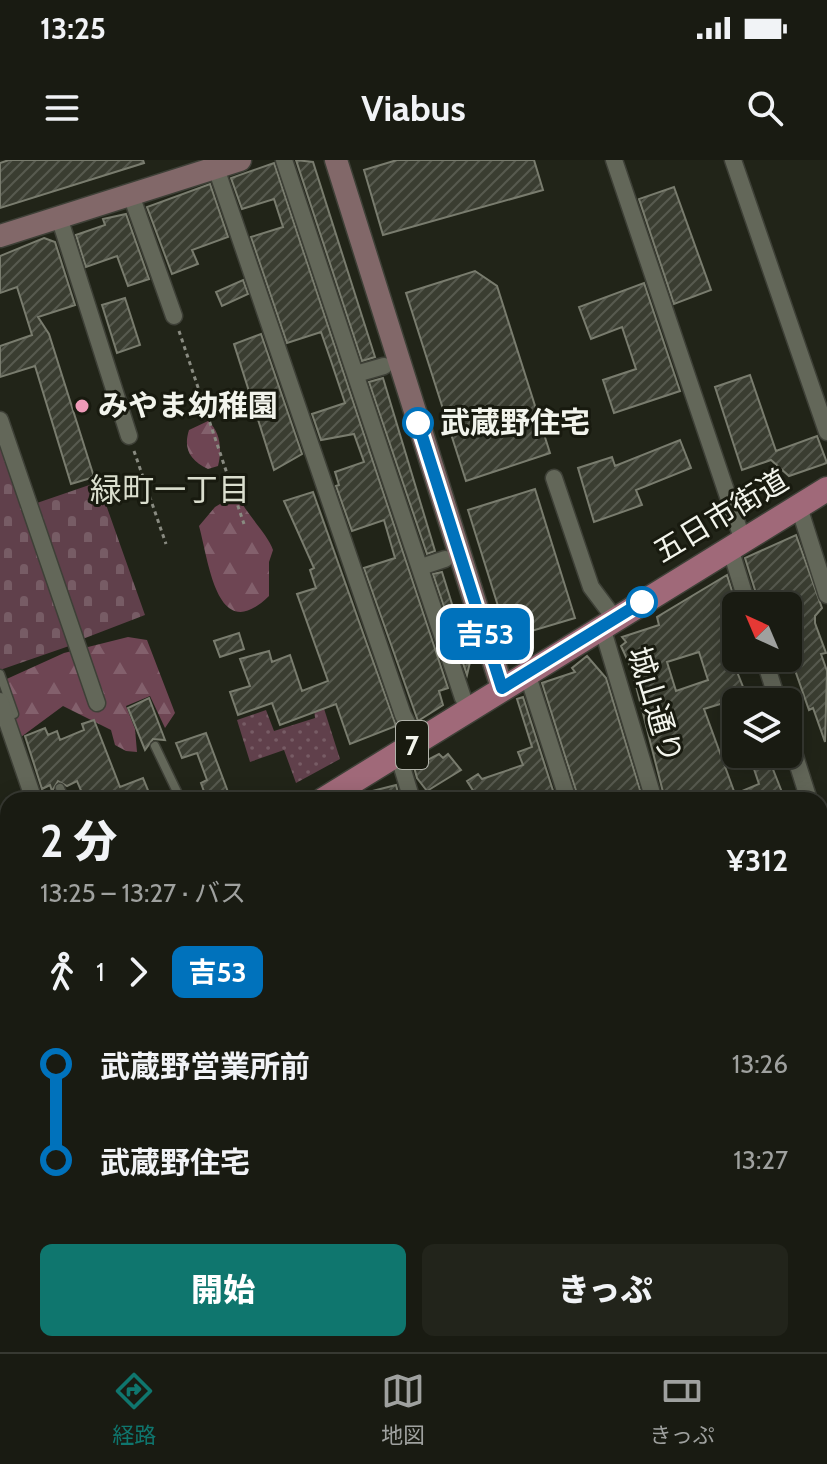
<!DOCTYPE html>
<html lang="ja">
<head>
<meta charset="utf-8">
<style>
  :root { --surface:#191b12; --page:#22241b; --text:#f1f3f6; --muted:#9fa19f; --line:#373932; --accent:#0f766e }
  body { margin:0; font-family:Cabin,"Noto Sans JP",sans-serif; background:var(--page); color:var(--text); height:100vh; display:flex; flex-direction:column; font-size:30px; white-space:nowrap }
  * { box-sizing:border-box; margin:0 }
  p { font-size:26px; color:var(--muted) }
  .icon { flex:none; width:44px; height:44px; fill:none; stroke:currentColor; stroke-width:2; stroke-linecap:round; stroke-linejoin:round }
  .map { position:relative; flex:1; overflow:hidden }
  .side { position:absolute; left:0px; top:632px; width:828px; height:560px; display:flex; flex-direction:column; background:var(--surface); border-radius:24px 24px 0 0; box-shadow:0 4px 20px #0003,0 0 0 2px var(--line) }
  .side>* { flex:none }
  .badge { padding:0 16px; border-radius:12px; font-size:28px; line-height:52px }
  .needle { width:52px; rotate:316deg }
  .fabs { position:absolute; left:722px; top:432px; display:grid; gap:16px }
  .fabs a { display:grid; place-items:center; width:80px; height:80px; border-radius:12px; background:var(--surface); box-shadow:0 4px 20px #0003,0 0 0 2px var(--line); font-size:40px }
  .map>.badge { position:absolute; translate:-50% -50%; box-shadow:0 0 0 4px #fff }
  .legs { display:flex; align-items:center; gap:12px; height:88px; padding:0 40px; font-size:26px }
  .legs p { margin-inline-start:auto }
  .summary { display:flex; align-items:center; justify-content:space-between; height:136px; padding:0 40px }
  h1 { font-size:44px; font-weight:800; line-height:60px }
  .cta { display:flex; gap:16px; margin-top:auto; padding:16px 40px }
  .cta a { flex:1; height:92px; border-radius:12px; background:var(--accent); color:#fff; font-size:32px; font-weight:800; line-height:92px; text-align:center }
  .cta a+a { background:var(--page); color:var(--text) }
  ul { padding:0 40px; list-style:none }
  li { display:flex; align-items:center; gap:28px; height:96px; font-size:30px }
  li i { display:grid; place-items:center; width:12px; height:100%; margin:0 10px; background:currentColor }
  li i::after { content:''; width:20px; height:20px; margin:-10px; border:6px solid; border-radius:50%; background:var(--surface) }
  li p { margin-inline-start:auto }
  li:first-child i { background:linear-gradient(#0000 50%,currentColor 0) }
  li:last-child i { background:linear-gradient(currentColor 50%,#0000 0) }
  .status { display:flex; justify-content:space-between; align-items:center; height:56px; padding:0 40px; background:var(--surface); direction:ltr }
  .status svg { height:22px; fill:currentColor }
  header { display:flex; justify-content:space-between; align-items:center; height:104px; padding:0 40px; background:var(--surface); font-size:36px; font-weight:800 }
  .dock { display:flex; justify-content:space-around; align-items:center; height:112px; border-top:2px solid var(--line); background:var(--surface); font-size:22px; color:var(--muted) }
  .dock a { display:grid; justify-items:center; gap:4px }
  .dock .current { color:var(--accent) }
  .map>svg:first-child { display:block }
</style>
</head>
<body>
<div class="status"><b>13:25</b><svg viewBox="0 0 49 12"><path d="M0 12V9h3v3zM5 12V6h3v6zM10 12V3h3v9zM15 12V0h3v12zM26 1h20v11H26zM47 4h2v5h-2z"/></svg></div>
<header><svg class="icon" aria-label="menu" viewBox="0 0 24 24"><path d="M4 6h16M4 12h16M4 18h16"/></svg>Viabus<svg class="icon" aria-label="search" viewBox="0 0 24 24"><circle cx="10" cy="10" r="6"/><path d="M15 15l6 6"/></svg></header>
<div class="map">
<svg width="827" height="1192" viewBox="0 0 827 1192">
  <defs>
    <pattern id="forest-firs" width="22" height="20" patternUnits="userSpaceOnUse" patternTransform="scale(2)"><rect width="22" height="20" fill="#6e4553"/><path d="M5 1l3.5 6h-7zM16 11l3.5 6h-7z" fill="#83606c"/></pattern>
    <pattern id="cemetery-stones" width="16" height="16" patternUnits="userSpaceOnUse" patternTransform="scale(2)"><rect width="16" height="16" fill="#60404b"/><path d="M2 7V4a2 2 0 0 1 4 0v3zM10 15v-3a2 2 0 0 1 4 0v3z" fill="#775c65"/></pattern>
    <pattern id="park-crowns" width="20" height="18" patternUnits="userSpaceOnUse" patternTransform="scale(2)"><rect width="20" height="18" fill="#60404b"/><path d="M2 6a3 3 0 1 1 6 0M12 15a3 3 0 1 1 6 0" fill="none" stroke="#775c65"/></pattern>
    <pattern id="garden-dots" width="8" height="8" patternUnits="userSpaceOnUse" patternTransform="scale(2)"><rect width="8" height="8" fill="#60404b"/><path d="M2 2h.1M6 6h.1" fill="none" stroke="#775c65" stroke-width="1.8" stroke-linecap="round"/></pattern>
    <pattern id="building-hatch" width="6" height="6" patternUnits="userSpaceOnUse" patternTransform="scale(2)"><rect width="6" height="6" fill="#3a3d31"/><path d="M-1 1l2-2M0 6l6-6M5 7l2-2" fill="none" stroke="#575a4f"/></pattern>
  </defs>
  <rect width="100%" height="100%" fill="#212418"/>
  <path fill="url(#forest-firs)" d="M208,261C221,272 222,291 218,306L208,309C190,300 183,289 189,270Z
    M230,338L240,340C250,358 268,375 273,390L269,402V436C217,487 209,402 199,366L215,347Z
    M128,477L147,480L175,553L165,568L150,536L126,546L135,569L137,592L126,591L115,585L111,570L63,546L21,577L0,522L64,493Z"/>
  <path fill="url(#cemetery-stones)" d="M0,274L72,485L0,510Z
    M98,322L145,455L80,480L34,344Z"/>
  <path fill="url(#park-crowns)" d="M741,1184H813L815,1192H744Z"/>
  <path fill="url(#garden-dots)" d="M320,536L340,599L296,623L284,590L250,602L237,560L266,550L274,571L315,558L313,540Z"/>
  <path fill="url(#building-hatch)" stroke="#797c6e" stroke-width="2" fill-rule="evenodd" d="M9,0H143L144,3L0,48V3Z
    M296,0L313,2L375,197L362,201Z
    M397,0H534L543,30L383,75L364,10Z
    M274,3L448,528L439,531L443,545L418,561L364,408L395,398L384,360L352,371L336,326L339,325L335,312L364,302L354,274L321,280L312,254L345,243L330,198L321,172L287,183L251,77L283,67L274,39L242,49L231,18Z
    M210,24L228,77L192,90L198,104L172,114L147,47Z
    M674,27L711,130L674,144L639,39Z
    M126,54L149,119L128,126L117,96L86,107L76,75L105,65L103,59Z
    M44,78L55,82L75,145L38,157L49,174L94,317L71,324L35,206L0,217V186L32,175L17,127L0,133V96Z
    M475,111L497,126L550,293L466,321L406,133Z
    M243,120L248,134L222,146L216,132Z
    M644,123L680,231L614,253L603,220L636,209L622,167L591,179L579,147Z
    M125,138L140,185L117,193L102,145Z
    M261,174L302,294L274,310L234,184Z
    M750,215L776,291L817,276L827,303L789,316L771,300L742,310L715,227Z
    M383,218L435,391L427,394L369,222Z
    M680,280L691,308L636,330L642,345L594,362L578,308L612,297L615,306Z
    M535,329L575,458L508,478L468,350Z
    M313,332L396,566L350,584L336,544L280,565L272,543L238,555L230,532L250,526L240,499L269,491L272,502L290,495L302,531L328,521L297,434L316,428L310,410L314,408L284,341Z
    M796,375L822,448L815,456V463L826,493L821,494L827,511L825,582L813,548L809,550L788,490V439L773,446H760L745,398Z
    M442,412L470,502L467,515L433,414Z
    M727,415L736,444V486L728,489L749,542L730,541L704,549L735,634L759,624L749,594H767L785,640H665L632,510L621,486L626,482L622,477L659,465L657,457ZM699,492L708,520L676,531L667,502Z
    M239,473L244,489L220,497L214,481Z
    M587,496L606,518L643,640H579L542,523L575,512L572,508Z
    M523,537L556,640H479L467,621L478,614L482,619L523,605L518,592L532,587L517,539Z
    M149,538L165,580L153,579L145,590L128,548Z
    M94,560L120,627L143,618L152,640H85L77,621L67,626L58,621L52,631L50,625L42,629L25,576L45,568L48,575L57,571L60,580L84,570L82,564Z
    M206,573L231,640H207L201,623L207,620L197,593L182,598L176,583Z
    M439,594L443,598L448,594L461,610L427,631L417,618L414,607Z
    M396,625L400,640H355L361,634Z"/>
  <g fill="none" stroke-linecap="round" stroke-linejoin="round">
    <defs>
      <path id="lane" d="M0,514L14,554
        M155,586L181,640
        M60,628L65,640
        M820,906L827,927
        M820,996L827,994
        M534,1187L541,1184"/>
      <path id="street" d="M284,0L463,538
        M614,0L743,381
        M733,0L827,272
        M216,8L403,555L417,582
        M131,35L174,156
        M59,57L129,276
        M356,214L384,206
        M0,260L97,543
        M554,318L591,427L609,451
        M799,347L827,435
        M730,388L748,446
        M421,407L445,399
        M602,467L654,640
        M764,498L778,542
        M527,513L568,640
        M0,541L34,640
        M788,574L809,640
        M398,594L412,640
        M820,677L827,699
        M820,832L827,829
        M0,876L8,903
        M0,1072L8,1070
        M820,1181L823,1192
        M157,1184L159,1192
        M244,1184L247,1192
        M328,1184L330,1192
        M416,1184L418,1192
        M575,1184L577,1192
        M695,1184L698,1192
        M737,1184L740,1192"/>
      <path id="secondary" d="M336,0L502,528
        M0,76L240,0"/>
      <path id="primary" d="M323,640L827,329
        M0,829L8,824"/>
    </defs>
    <use href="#lane" stroke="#3e4037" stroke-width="11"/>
    <use href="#street" stroke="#3e4037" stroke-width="19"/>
    <use href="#secondary" stroke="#3e4037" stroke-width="25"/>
    <use href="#primary" stroke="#3e4037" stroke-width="27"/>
    <path stroke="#898b81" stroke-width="3" stroke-dasharray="4 4" stroke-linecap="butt" d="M179,171L244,364
      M134,291L166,384"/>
    <use href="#lane" stroke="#636759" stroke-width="8"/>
    <use href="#street" stroke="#636759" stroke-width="16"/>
    <use href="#secondary" stroke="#826869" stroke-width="22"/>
    <use href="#primary" stroke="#a06979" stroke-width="24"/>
  </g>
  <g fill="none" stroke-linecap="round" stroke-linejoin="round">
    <defs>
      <path id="line-1" d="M418,263L502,528L642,442"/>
    </defs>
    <use href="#line-1" stroke="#fff" stroke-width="18"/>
    <use href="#line-1" stroke="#0072bc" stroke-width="12"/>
  </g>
  <circle fill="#ef9ab8" stroke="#181a0f" stroke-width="3" cx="82" cy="246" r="8"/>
  <g fill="#fff" stroke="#0072bc" stroke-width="4">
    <circle cx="418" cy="263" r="14"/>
    <circle cx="642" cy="442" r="14"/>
  </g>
  <g text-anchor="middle" stroke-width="6" stroke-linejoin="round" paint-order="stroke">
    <rect fill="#181a0f" stroke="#b1b3aa" stroke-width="2" x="396" y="561" width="32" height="48" rx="6"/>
    <g font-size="28" font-weight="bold" fill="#f2f4ec">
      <text x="412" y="595">7</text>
    </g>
    <g font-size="30" font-weight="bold" fill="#f2f4ec" stroke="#181a0f" text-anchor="start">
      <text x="98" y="256">みやま幼稚園</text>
    </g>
    <g font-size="30" font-weight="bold" fill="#f2f4ec" stroke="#181a0f" text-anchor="start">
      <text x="440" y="273">武蔵野住宅</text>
    </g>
    <g font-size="30" fill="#f2f4ec" stroke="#181a0f">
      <text transform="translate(721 356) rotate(-31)" y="10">五日市街道</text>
      <text transform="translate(655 545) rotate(73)" y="10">城山通り</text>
    </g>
    <g font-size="32" fill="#dadece" stroke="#181a0f">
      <text x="170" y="341">緑町一丁目</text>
    </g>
  </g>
</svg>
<div class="fabs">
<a><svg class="needle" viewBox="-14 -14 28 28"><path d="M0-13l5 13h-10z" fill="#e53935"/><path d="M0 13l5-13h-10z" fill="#9fa19f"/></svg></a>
<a><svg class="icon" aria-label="layers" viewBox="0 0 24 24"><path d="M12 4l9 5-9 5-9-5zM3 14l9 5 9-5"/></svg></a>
</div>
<b class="badge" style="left:485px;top:474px;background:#0072bc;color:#fff">吉53</b>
<section class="side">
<div class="summary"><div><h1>2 分</h1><p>13:25 – 13:27 · バス</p></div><b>¥312</b></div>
<div class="legs"><svg class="icon" aria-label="walk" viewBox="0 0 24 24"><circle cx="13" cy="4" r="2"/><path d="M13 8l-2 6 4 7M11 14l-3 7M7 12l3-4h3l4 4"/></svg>1<svg class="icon" aria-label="forward" viewBox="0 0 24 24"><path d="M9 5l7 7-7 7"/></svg><b class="badge" style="background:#0072bc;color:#fff">吉53</b></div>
<ul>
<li><i style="color:#0072bc"></i><b>武蔵野営業所前</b><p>13:26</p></li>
<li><i style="color:#0072bc"></i><b>武蔵野住宅</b><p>13:27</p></li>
</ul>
<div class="cta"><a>開始</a><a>きっぷ</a></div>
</section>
</div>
<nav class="dock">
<a class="current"><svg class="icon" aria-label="directions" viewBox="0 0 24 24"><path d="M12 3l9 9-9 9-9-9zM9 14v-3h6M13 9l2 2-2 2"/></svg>経路</a>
<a><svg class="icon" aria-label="map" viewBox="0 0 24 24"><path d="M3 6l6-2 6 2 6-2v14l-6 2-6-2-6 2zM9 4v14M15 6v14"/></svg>地図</a>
<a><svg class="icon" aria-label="tickets" viewBox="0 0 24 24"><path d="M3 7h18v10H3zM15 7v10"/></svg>きっぷ</a>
</nav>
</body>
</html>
